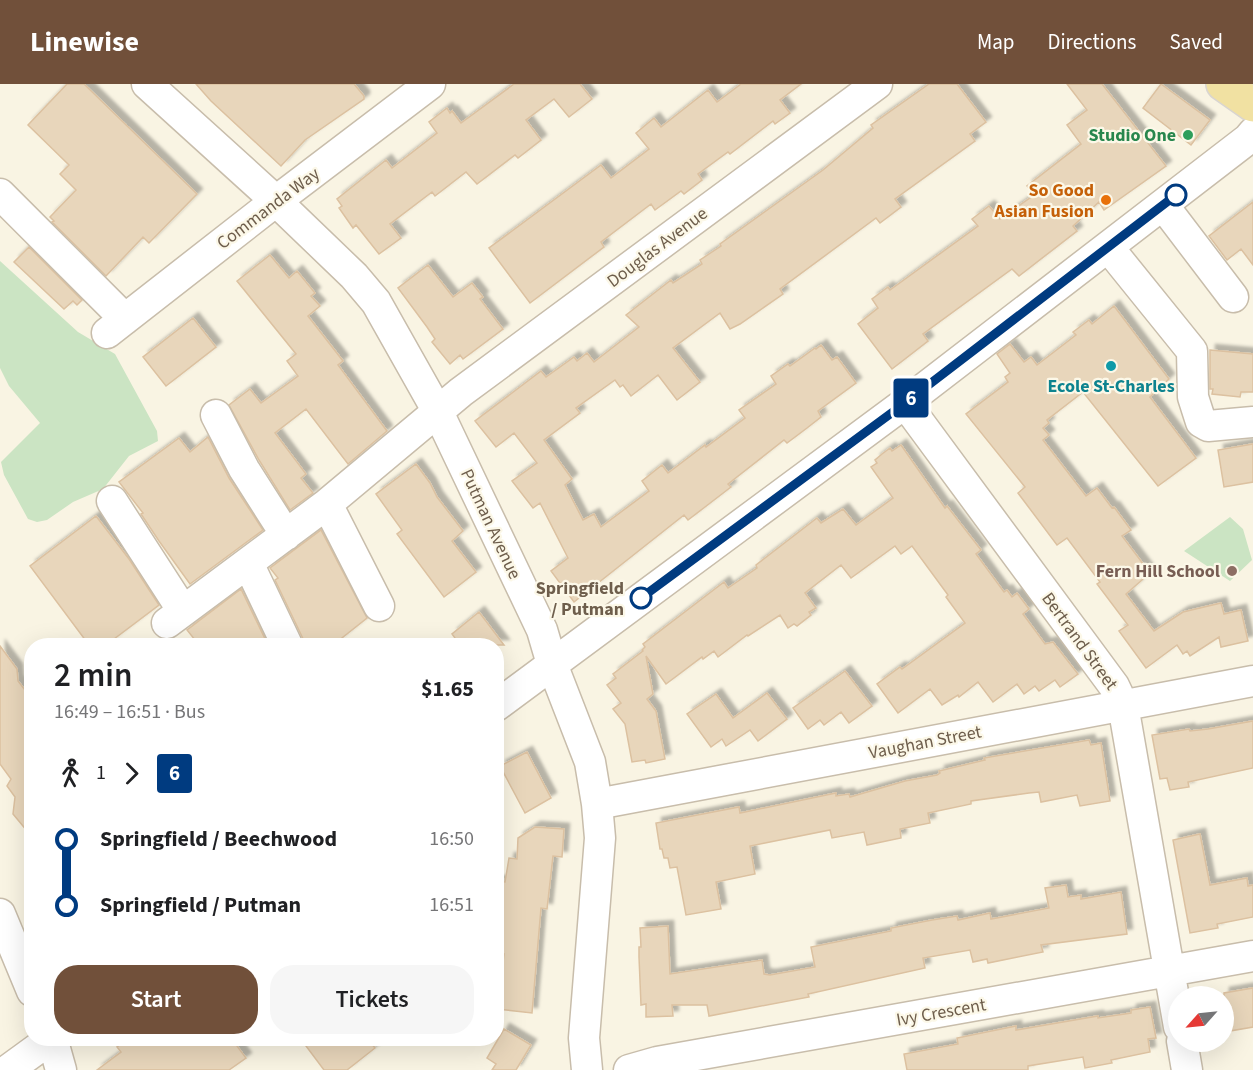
<!DOCTYPE html>
<html lang="en">
<head>
<meta charset="utf-8">
<style>
  :root { --surface:#fff; --page:#f6f6f6; --text:#202124; --muted:#757577; --accent:#71503a }
  body { margin:0; font-family:"Source Sans 3",sans-serif; background:var(--page); color:var(--text); height:100vh; display:flex; flex-direction:column; font-size:22px; white-space:nowrap }
  * { box-sizing:border-box; margin:0 }
  p { font-size:20px; color:var(--muted) }
  .icon { flex:none; width:33px; height:33px; fill:none; stroke:currentColor; stroke-width:2; stroke-linecap:round; stroke-linejoin:round }
  .map { position:relative; flex:1; overflow:hidden }
  .sheet { position:absolute; left:24px; top:554px; width:480px; height:408px; display:flex; flex-direction:column; background:var(--surface); border-radius:24px; box-shadow:0 6px 24px #0002 }
  .sheet>* { flex:none }
  .badge { padding:0 12px; border-radius:4px; font-size:21px; line-height:39px }
  .needle { width:39px; rotate:243deg }
  .fabs { position:absolute; left:1168px; top:902px; display:grid; gap:12px }
  .fabs a { display:grid; place-items:center; width:66px; height:66px; border-radius:50%; background:var(--surface); box-shadow:0 6px 24px #0002; font-size:30px }
  .map>.badge { position:absolute; translate:-50% -50%; box-shadow:0 0 0 3px #fff }
  .legs { display:flex; align-items:center; gap:9px; height:66px; padding:0 30px; font-size:20px }
  .legs p { margin-inline-start:auto }
  .overview { display:flex; align-items:center; justify-content:space-between; height:102px; padding:0 30px }
  h1 { font-size:33px; font-weight:600; line-height:45px }
  .button { display:flex; gap:12px; margin-top:auto; padding:12px 30px }
  .button a { flex:1; height:69px; border-radius:24px; background:var(--accent); color:#fff; font-size:24px; font-weight:600; line-height:69px; text-align:center }
  .button a+a { background:var(--page); color:var(--text) }
  ul { padding:0 30px; list-style:none }
  li { display:flex; align-items:center; gap:21px; height:66px; font-size:22px }
  li i { display:grid; place-items:center; width:9px; height:100%; margin:0 8px; background:currentColor }
  li i::after { content:''; width:15px; height:15px; margin:-8px; border:4px solid; border-radius:50%; background:var(--surface) }
  li p { margin-inline-start:auto }
  li:first-child i { background:linear-gradient(#0000 50%,currentColor 0) }
  li:last-child i { background:linear-gradient(currentColor 50%,#0000 0) }
  header { display:flex; align-items:center; gap:36px; box-sizing:border-box; height:84px; padding:0 30px; background:var(--accent); color:#fff }
  header strong { font-size:28px }
  nav { display:flex; gap:33px; margin-inline-start:auto; font-size:21px }
  .map>svg:first-child { display:block }
</style>
</head>
<body>
<header>
<strong>Linewise</strong>
<nav><a>Map</a><a>Directions</a><a>Saved</a></nav>
</header>
<div class="map">
<svg width="1253" height="986" viewBox="0 0 1253 986">
  <defs>
    <filter id="shadow"><feDropShadow dx="5.5" dy="-5.5" stdDeviation="1.5" flood-color="#0004"/></filter>
  </defs>
  <rect width="100%" height="100%" fill="#f9f4e3"/>
  <path fill="#cbe4c3" d="M0,177L78,248L115,270L157,347L158,357L129,372L103,405L73,418L47,436L37,438L28,435L4,391L1,378L40,339L9,302L0,284Z
    M1230,433L1243,445L1252,476L1230,497L1184,467Z"/>
  <path fill="#e8d6bb" stroke="#dcc1a0" stroke-width="1.5" filter="url(#shadow)" d="M67,0H84L197,110L149,159L143,153L106,192L52,138L54,137L50,133L76,106L60,90L69,81L28,41Z
    M196,0H354L364,12V15L305,56L281,82L211,17Z
    M514,0H580L592,15L569,33L554,15L526,36L541,56L518,74L515,71L477,100L466,88L435,112L432,108L390,140L401,154L379,170L356,141L353,144L339,124L342,122L337,115L386,76L392,84L437,49L429,38L447,24L450,29L452,27L461,39Z
    M741,0H801L780,16L790,29L775,40L773,37L730,70L728,68L698,90L702,96L684,110L681,107L655,126L651,120L601,158L604,163L530,219L489,164L601,81L611,94L649,65L636,49L654,34L661,43L708,6L717,18Z
    M929,0H957L986,38L970,50L975,57L895,115L901,123L880,139L876,134L780,205L783,210L740,240L730,245L720,229L673,264L700,298L677,316L658,291L631,312L623,301L620,303L615,296L576,324L580,329L544,356L572,395L565,401L583,436L594,430L601,443L649,407L642,397L662,381L668,389L705,361L706,363L745,334L739,326L776,300L771,292L788,280L790,282L815,264L816,265L821,261L832,276L837,273L856,299L818,327L821,333L807,344L787,359L784,356L728,400L731,403L688,436L684,431L574,518L551,487L568,474L540,419L533,424L512,397L537,379L514,349L496,363L475,337L541,287L546,293L574,273L577,277L587,269L594,278L639,243L626,231L671,196L673,199L702,180L700,176L721,162L720,160L823,86L873,44L871,41Z
    M1067,0H1102L1166,82L1104,126L1099,118L1073,142L1077,147L1019,192L1012,185L923,250L928,257L892,285L858,240L878,224L872,215L888,203L890,206L978,142L972,135L989,122L1000,135L1034,111L1027,102L1081,60L1067,41L1087,26Z
    M1161,0L1210,36L1191,61L1143,24Z
    M1253,118V181L1241,165L1227,176L1209,152Z
    M29,163L82,216L77,221L73,217L64,225L14,178Z
    M270,171L289,194L297,187L315,209L311,212L320,222L308,232L343,277L338,281L387,347L348,380L306,325L275,349L306,390L301,394L313,409L290,426L259,376L229,321L250,305L261,319L298,292L287,277L296,270L237,197Z
    M428,181L453,213L472,199L483,213L480,215L503,245L463,275L460,271L450,280L432,258L435,255L427,243L398,204Z
    M1114,222L1169,295L1150,313L1196,374L1158,402L1083,308L1047,336L1049,339L1043,344L1049,351L1043,356L1086,412L1097,404L1112,424L1114,423L1131,446L1122,452L1150,489L1126,510L1154,547L1183,528L1221,519L1224,530L1241,526L1248,557L1221,563L1219,553L1190,572L1187,567L1183,570L1177,561L1146,584L1119,547L1128,541L1097,500L1100,498L1067,454L1057,461L1018,409L1025,403L966,330L1008,298L1005,293L1010,289L997,270L1010,260L1024,278L1031,273L1037,281L1076,251L1073,248L1089,236L1092,240Z
    M193,234L216,263L166,302L143,273Z
    M1210,266L1253,270V308H1241L1240,313L1212,310L1213,305H1210Z
    M208,353L229,394L263,446L190,500L159,457L141,430L143,429L119,398L179,354L190,368Z
    M1253,360V398L1224,403L1218,366Z
    M901,361L945,424L947,422L981,466L976,470L1004,508L1007,506L1012,513L1017,509L1029,525L1023,530L1045,560L1053,558L1078,590L1060,603L1055,596L1039,607L1035,602L1024,610L1017,600L993,618L978,598L959,613L958,611L942,621L930,605L898,629L877,600L900,583L902,585L965,539L946,513L948,511L912,462L901,470L895,462L851,494L841,481L805,509L816,524L809,528L811,531L797,542L794,540L788,544L780,531L748,552L747,551L718,573L714,567L703,575L702,573L666,600L646,572L653,610L647,615L656,627L665,675L646,679L645,676L632,678L625,640L613,625L621,619L607,601L616,594L613,590L643,567L642,566L645,563L643,560L724,498L728,504L757,484L756,481L817,434L821,439L843,425L856,441L893,414L871,383L877,379L875,376L882,370L890,364L892,367Z
    M416,380L430,399L437,413L463,447L452,457L476,488L444,513L397,450L402,446L376,410Z
    M96,432L129,475L159,521L106,561H89L30,482Z
    M321,446L367,534L333,561H306L275,496L278,494L270,484Z
    M241,505L268,561H199L187,546Z
    M479,528L504,561H460L452,550Z
    M0,562L17,585L18,597L32,615V753L13,730L15,713L7,702L11,695L0,680Z
    M845,587L872,622L849,639L841,628L824,641L820,636L808,645L793,624Z
    M767,609L787,635L758,657L750,646L726,662L722,655L711,663L687,630L716,610L733,634Z
    M1253,637V684L1188,698L1189,703L1170,706L1167,694L1160,695L1152,651L1189,645L1190,647L1208,645Z
    M1089,656L1091,661L1101,659L1110,717L1080,722L1077,711L1041,718L1039,708L1029,709L971,717V720L928,729L930,739L900,745L901,754L867,761L864,748L832,754L830,746L750,762L755,790L716,798L721,825L686,831L677,783L670,784L668,774H664L662,765H660L656,739L739,723L740,729L836,709V712L849,710L850,713L905,697L937,691L940,689L939,687L985,676L984,674Z
    M527,668L551,714L525,729L500,682Z
    M535,743L564,745L562,773L553,772L547,825L541,824L532,929L497,925L504,870L496,869V797L505,798L509,774L517,775L518,754Z
    M1200,750L1210,801L1247,794L1248,802L1253,801V833L1217,840L1218,844L1190,849L1173,756Z
    M1066,801L1068,813L1081,811V815L1121,808L1127,850L1041,861L1043,868L988,879L987,875L973,878L970,866L923,874L925,884L808,910L809,913L709,932L707,921H672L673,932L646,933V920L641,921L639,873V863H641L640,844L668,842L670,890L762,876L764,890L770,891L815,883L811,863L891,847V844L932,836L957,832L958,836L990,829L991,835L1049,824L1045,804Z
    M1253,904V943L1224,948V909Z
    M1150,923L1156,954L1148,955L1150,968L1111,976L1112,979L1085,984L1083,973L1028,982V986H907L904,970L958,960L957,954L1016,942V946L1098,932V934L1131,929V926Z
    M504,945L531,961L516,986H492L496,980L487,974Z
    M129,954H231L246,974L229,986H97L121,968L117,963Z
    M300,954H367L375,964L347,986H324Z"/>
  <g fill="none" stroke-linecap="round" stroke-linejoin="round">
    <defs>
      <path id="minor" d="M147,0L276,117L354,192L376,218L438,328L542,546L552,580L590,678L597,720L600,754L584,954L587,986
        M0,110L125,235
        M1163,121L1233,213
        M1108,163L1192,267L1193,313L1201,338L1208,342L1253,338
        M107,249L276,117L430,0
        M905,319L1114,602L1123,621L1179,943
        M216,331L244,385L286,451
        M112,417L183,527
        M327,420L379,522
        M248,479L287,561
        M167,539L327,420L461,308L877,0
        M496,622L905,319L1248,55L1253,49
        M597,720L1253,597
        M0,830L32,907
        M52,954L61,986
        M1182,957L1187,986
        M8,986L52,954
        M629,986L657,978L1253,872"/>
      <path id="major" d="M1223,0L1253,21"/>
    </defs>
    <use href="#minor" stroke="#c8bdab" stroke-width="33"/>
    <use href="#major" stroke="#d9d5d0" stroke-width="36"/>
    <use href="#minor" stroke="#fff" stroke-width="30"/>
    <use href="#major" stroke="#f1e1a2" stroke-width="33"/>
  </g>
  <g fill="none" stroke-linecap="round" stroke-linejoin="round">
    <defs>
      <path id="line-1" d="M641,514L905,319L1176,111"/>
    </defs>
    <use href="#line-1" stroke="#fff" stroke-width="14"/>
    <use href="#line-1" stroke="#003b80" stroke-width="9"/>
  </g>
  <circle fill="#2e9e5b" stroke="#fcf8e8" stroke-width="2" cx="1188" cy="51" r="6"/>
  <g fill="#fff" stroke="#003b80" stroke-width="3">
    <circle cx="1176" cy="111" r="10"/>
    <circle cx="641" cy="514" r="10"/>
  </g>
  <circle fill="#e8710a" stroke="#fcf8e8" stroke-width="2" cx="1106" cy="116" r="6"/>
  <circle fill="#0f9aa8" stroke="#fcf8e8" stroke-width="2" cx="1111" cy="282" r="6"/>
  <circle fill="#8d6e63" stroke="#fcf8e8" stroke-width="2" cx="1232" cy="487" r="6"/>
  <g text-anchor="middle" stroke-width="4.5" stroke-linejoin="round" paint-order="stroke">
    <g font-size="18" font-weight="bold" fill="#27864d" stroke="#fcf8e8" text-anchor="end">
      <text x="1176" y="57">Studio One</text>
    </g>
    <g font-size="18" font-weight="bold" fill="#c56008" stroke="#fcf8e8" text-anchor="end">
      <text x="1094" y="112">So Good<tspan x="1094" dy="21">Asian Fusion</tspan></text>
    </g>
    <g font-size="18" fill="#6e5e4c" stroke="#fcf8e8">
      <text transform="translate(268 124) rotate(-37)" y="6">Commanda Way</text>
      <text transform="translate(657 163) rotate(-37)" y="6">Douglas Avenue</text>
      <text transform="translate(491 440) rotate(65)" y="6">Putman Avenue</text>
      <text transform="translate(1080 557) rotate(54)" y="6">Bertrand Street</text>
      <text transform="translate(925 658) rotate(-11)" y="6">Vaughan Street</text>
      <text transform="translate(941 928) rotate(-10)" y="6">Ivy Crescent</text>
    </g>
    <g font-size="18" font-weight="bold" fill="#0d838f" stroke="#fcf8e8">
      <text x="1111" y="308">Ecole St-Charles</text>
    </g>
    <g font-size="18" font-weight="bold" fill="#785e54" stroke="#fcf8e8" text-anchor="end">
      <text x="1220" y="493">Fern Hill School</text>
    </g>
    <g font-size="18" font-weight="bold" fill="#6e5e4c" stroke="#fcf8e8" text-anchor="end">
      <text x="624" y="510">Springfield<tspan x="624" dy="21">/ Putman</tspan></text>
    </g>
  </g>
</svg>
<div class="fabs">
<a><svg class="needle" viewBox="-14 -14 28 28"><path d="M0-13l5 13h-10z" fill="#e53935"/><path d="M0 13l5-13h-10z" fill="#757577"/></svg></a>
</div>
<b class="badge" style="left:911px;top:314px;background:#003b80;color:#fff">6</b>
<section class="sheet">
<div class="overview"><div><h1>2 min</h1><p>16:49 – 16:51 · Bus</p></div><b>$1.65</b></div>
<div class="legs"><svg class="icon" aria-label="walk" viewBox="0 0 24 24"><circle cx="13" cy="4" r="2"/><path d="M13 8l-2 6 4 7M11 14l-3 7M7 12l3-4h3l4 4"/></svg>1<svg class="icon" aria-label="forward" viewBox="0 0 24 24"><path d="M9 5l7 7-7 7"/></svg><b class="badge" style="background:#003b80;color:#fff">6</b></div>
<ul>
<li><i style="color:#003b80"></i><b>Springfield / Beechwood</b><p>16:50</p></li>
<li><i style="color:#003b80"></i><b>Springfield / Putman</b><p>16:51</p></li>
</ul>
<div class="button"><a>Start</a><a>Tickets</a></div>
</section>
</div>
</body>
</html>
